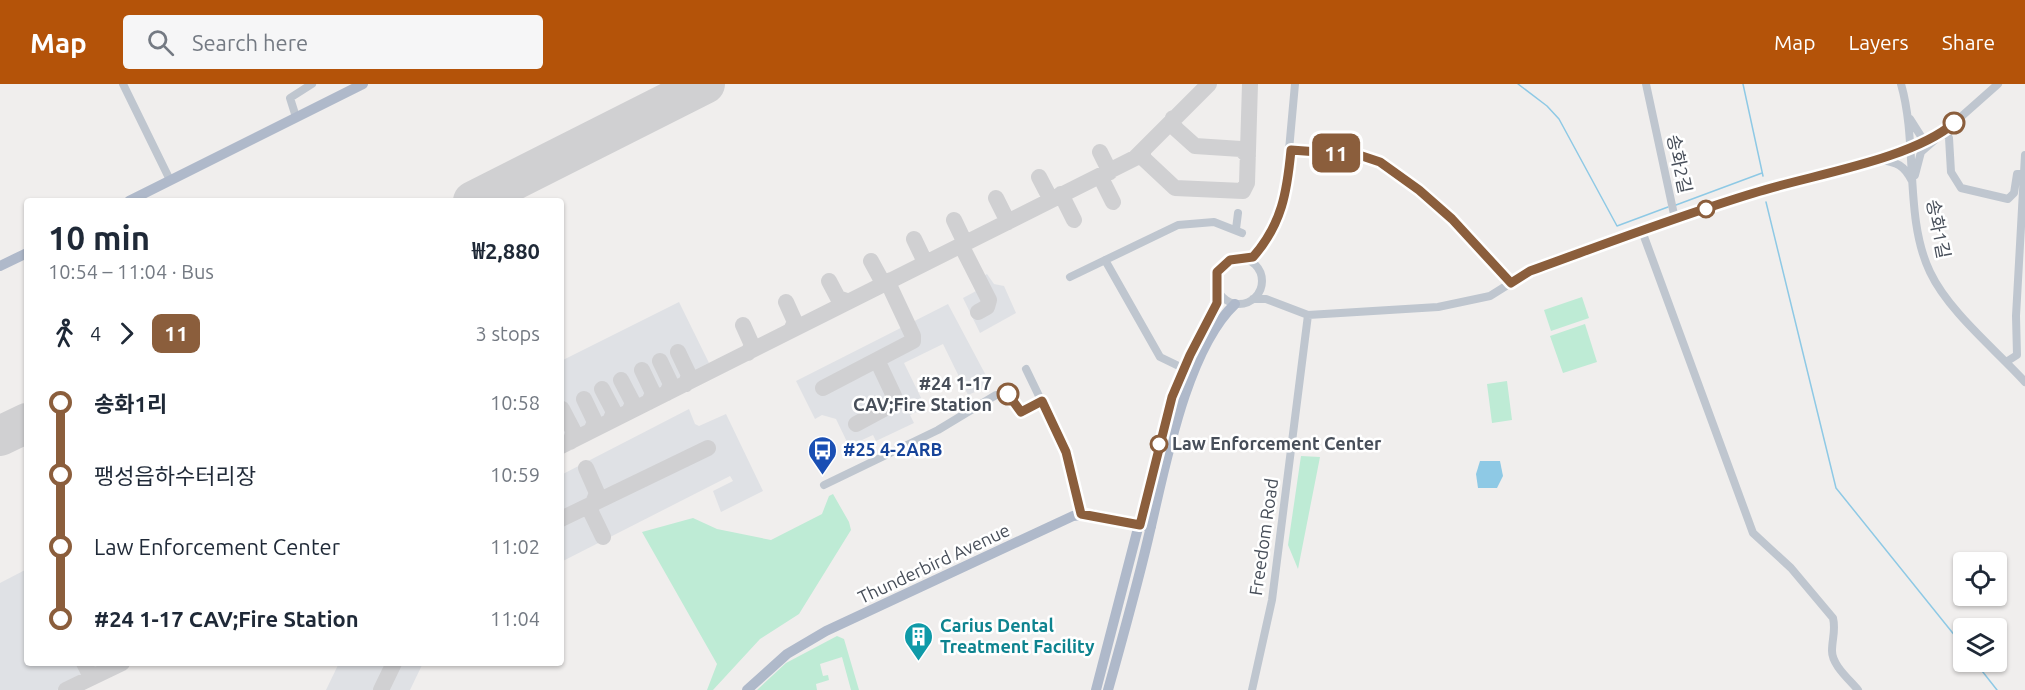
<!DOCTYPE html>
<html lang="en">
<head>
<meta charset="utf-8">
<style>
  :root { --surface:#fff; --page:#f6f6f7; --text:#1f2937; --muted:#747a83; --accent:#b45309 }
  body { margin:0; font-family:Ubuntu,"Noto Sans KR",sans-serif; background:var(--page); color:var(--text); height:100vh; display:flex; flex-direction:column; font-size:22px; white-space:nowrap }
  * { box-sizing:border-box; margin:0 }
  p { font-size:20px; color:var(--muted) }
  .icon { flex:none; width:33px; height:33px; fill:none; stroke:currentColor; stroke-width:2; stroke-linecap:round; stroke-linejoin:round }
  .map { position:relative; flex:1; overflow:hidden }
  .panel { position:absolute; left:24px; top:114px; width:540px; height:468px; display:flex; flex-direction:column; background:var(--surface); border-radius:6px; box-shadow:0 2px 4px #0004 }
  .panel>* { flex:none }
  .badge { padding:0 12px; border-radius:9px; font-size:21px; line-height:39px }
  .fabs { position:absolute; left:1953px; top:468px; display:grid; gap:12px }
  .fabs a { display:grid; place-items:center; width:54px; height:54px; border-radius:6px; background:var(--surface); box-shadow:0 2px 4px #0004; font-size:30px }
  .map>.badge { position:absolute; translate:-50% -50%; box-shadow:0 0 0 3px #fff }
  .legs { display:flex; align-items:center; gap:9px; height:66px; padding:0 24px; font-size:20px }
  .legs p { margin-inline-start:auto }
  .head { display:flex; align-items:center; justify-content:space-between; height:102px; padding:0 24px }
  h1 { font-size:33px; font-weight:600; line-height:45px }
  ul { padding:0 24px; list-style:none }
  li { display:flex; align-items:center; gap:21px; height:72px; font-size:22px }
  li i { display:grid; place-items:center; width:9px; height:100%; margin:0 8px; background:currentColor }
  li i::after { content:''; width:15px; height:15px; margin:-8px; border:4px solid; border-radius:50%; background:var(--surface) }
  li p { margin-inline-start:auto }
  li:first-child i { background:linear-gradient(#0000 50%,currentColor 0) }
  li:last-child i { background:linear-gradient(currentColor 50%,#0000 0) }
  header { display:flex; align-items:center; gap:36px; box-sizing:border-box; height:84px; padding:0 30px; background:var(--accent); color:#fff }
  header strong { font-size:28px }
  nav { display:flex; gap:33px; margin-inline-start:auto; font-size:21px }
  .search { width:420px; height:54px; background:var(--page); display:flex; align-items:center; gap:15px; box-sizing:border-box; padding:0 21px; border-radius:6px; color:var(--muted); font-size:22px }
  .map>svg:first-child { display:block }
</style>
</head>
<body>
<header>
<strong>Map</strong>
<div class="search"><svg class="icon" aria-label="search" viewBox="0 0 24 24"><circle cx="10" cy="10" r="6"/><path d="M15 15l6 6"/></svg>Search here</div>
<nav><a>Map</a><a>Layers</a><a>Share</a></nav>
</header>
<div class="map">
<svg width="2025" height="606" viewBox="0 0 2025 606">
  <rect width="100%" height="100%" fill="#f0eeed"/>
  <path fill="#dfe1e5" d="M987,190L994,200L1004,202L1016,229L980,249L963,214L978,206L980,200L978,195Z
    M679,218L709,279L561,354V277Z
    M948,220L991,301L968,311L943,260L904,279L926,324L910,331L914,339L876,357L873,351L849,362L836,335L822,331L815,335L796,297Z
    M689,325L695,340L699,342L726,330L763,407L721,428L713,407L733,397L730,392L561,478V391Z
    M27,485V579H111L57,606H0V499Z
    M339,579H423L410,606H326Z"/>
  <path fill="#beebd5" d="M1582,213L1589,234L1551,247L1544,226Z
    M1585,240L1597,278L1563,289L1550,252Z
    M1507,297L1512,336L1492,339L1487,300Z
    M1301,372L1320,373L1298,485L1288,461Z
    M833,410L849,438L851,446L799,530L760,555L713,606H707L717,580L642,448L693,434L717,445L771,456L822,430L829,412Z
    M837,552L844,555L859,606H851L842,573L820,580L823,592L828,591L829,596L816,600L817,606H757L786,579Z"/>
  <path fill="#8ec9e5" d="M1480,377H1500L1503,392L1497,404H1478L1476,390Z"/>
  <g fill="none" stroke-linecap="round" stroke-linejoin="round">
    <path stroke="#8ec9e5" stroke-width="1.5" d="M1518,0L1547,22L1559,35L1617,142L1668,123
      M1743,0L1763,92
      M1766,118L1836,404L1964,563
      M1676,121L1762,89
      M1975,578L1997,606"/>
    <path stroke="#d0d0d2" stroke-width="16" d="M1173,34L1175,44L1195,62L1241,65L1248,72
      M1143,66V74L1175,104L1243,107L1247,99L1250,0
      M1100,68L1110,88
      M1100,92L1113,118
      M1039,93L1051,116
      M1061,110L1074,136
      M996,114L1008,138
      M954,136L965,159
      M914,155L925,178
      M961,161L989,216L987,223L978,228
      M871,177L883,199
      M829,197L838,214L847,217
      M786,218L795,238L791,246
      M743,241L752,261L748,269
      M678,268L689,291L686,300
      M660,277L671,300L667,309
      M642,286L653,309L649,318
      M621,296L633,319L629,328
      M823,304L913,257V252L890,203L891,196
      M602,305L614,328L610,337
      M584,315L595,338L591,347
      M562,325L574,348L570,358
      M856,340L895,319L894,312L877,276
      M561,362L1135,74L1209,0
      M586,384L597,409L593,419
      M594,418L590,426L603,453
      M561,435L708,364
      M84,579L89,589L96,591
      M66,606L122,579
      M381,606L394,579"/>
    <path stroke="#d0d0d2" stroke-width="40" d="M473,117L705,0
      M0,352L27,339"/>
    <path stroke="#bfc6cf" stroke-width="8" d="M123,0L170,96
      M1646,0L1675,135
      M1901,0C1918,58 1904,134 1930,188C1949,228 1995,265 2025,298
      M296,33L290,14L312,0
      M1910,35L1924,57
      M1291,66L1359,71L1380,78L1419,106L1452,135L1511,199
      M1880,76C1897,78 1904,81 1912,97
      M1915,91L1921,68L1945,47L1949,54L1951,88L1961,104L2008,115L2014,109L2017,90H2024
      M1236,145L1238,129
      M1642,147L1753,449L1791,484L1833,534C1836,546 1832,555 1832,567C1832,581 1849,595 1858,606
      M1216 197a23 23 0 1 1 46 0a23 23 0 1 1-46 0Z
      M1246,175L1255,171L1284,121L1295,0
      M1105,176L1160,273L1189,287
      M1070,193L1178,141L1214,138L1242,149
      M1253,215H1266L1308,231L1438,223L1490,212L1530,187L1753,109L1890,71L1928,56L1945,47L1998,0
      M2006,278L2017,271L2016,232L2025,71
      M1026,285L1066,368L1081,430
      M824,401L938,346L996,311H1008L1021,328L1042,317
      M1252,606L1272,516L1308,231"/>
    <path stroke="#afb9ca" stroke-width="10" d="M129,117L363,0
      M0,182L27,169
      M747,606L787,570L826,547L1073,432L1090,430L1151,443
      M1096,606L1172,313L1219,210
      M1108,606C1122,556 1136,506 1148,455C1164,389 1185,267 1235,220"/>
  </g>
  <g fill="none" stroke-linecap="round" stroke-linejoin="round">
    <defs>
      <path id="line-1" d="M1008,310L1021,328L1042,317L1066,368L1081,430L1140,441L1172,313L1190,271L1217,219V188L1230,176L1253,173C1282,140 1287,108 1291,66L1359,71L1380,78L1419,106L1452,135L1511,199L1530,187C1605,160 1678,132 1754,109C1810,91 1911,76 1954,39"/>
    </defs>
    <use href="#line-1" stroke="#fff" stroke-width="14"/>
    <use href="#line-1" stroke="#8b5e3c" stroke-width="9"/>
  </g>
  <defs>
    <symbol id="bus-pin" viewBox="-11 -11 22 30"><path d="M0 17L-7.5 6A9.5 9.5 0 1 1 7.5 6Z" fill="#1a4fb4" stroke="#fff"/><path d="M-5-6H5V4H4V6H2V4H-2V6H-4V4H-5ZM-3.5-4V0h7V-4ZM-3.5 1.2v1.5H-2V1.2ZM2 1.2v1.5H3.5V1.2Z" fill="#fff"/></symbol>
    <symbol id="building-pin" viewBox="-11 -11 22 30"><path d="M0 17L-7.5 6A9.5 9.5 0 1 1 7.5 6Z" fill="#0f9aa8" stroke="#fff"/><path d="M-4-6H4V6H1V3H-1V6H-4ZM-2.5-4.3h1.7v1.8h-1.7ZM.8-4.3h1.7v1.8H.8ZM-2.5-1h1.7V.8h-1.7ZM.8-1h1.7V.8H.8Z" fill="#fff"/></symbol>
  </defs>
  <g fill-rule="evenodd">
    <use href="#bus-pin" x="806" y="350" width="33" height="45"/>
    <use href="#building-pin" x="902" y="536" width="33" height="45"/>
  </g>
  <g fill="#fff" stroke="#8b5e3c" stroke-width="3">
    <circle cx="1954" cy="39" r="10"/>
    <circle cx="1706" cy="125" r="8"/>
    <circle cx="1008" cy="310" r="10"/>
    <circle cx="1159" cy="360" r="8"/>
  </g>
  <g text-anchor="middle" stroke-width="5" stroke-linejoin="round" paint-order="stroke">
    <g font-size="18" fill="#474e59" stroke="#fff">
      <text transform="translate(1679 80) rotate(78)" y="6">송화2길</text>
      <text transform="translate(1938 145) rotate(79)" y="6">송화1길</text>
      <text transform="translate(1264 453) rotate(-82)" y="6">Freedom Road</text>
      <text transform="translate(934 480) rotate(-25)" y="6">Thunderbird Avenue</text>
    </g>
    <g font-size="18" font-weight="bold" fill="#474e59" stroke="#fff" text-anchor="end">
      <text x="992" y="306">#24 1-17<tspan x="992" dy="21">CAV;Fire Station</tspan></text>
      <text x="1172" y="366" text-anchor="start">Law Enforcement Center</text>
    </g>
    <g font-size="18" font-weight="bold" fill="#164399" stroke="#fff" text-anchor="start">
      <text x="843" y="372">#25 4-2ARB</text>
    </g>
    <g font-size="18" font-weight="bold" fill="#0d838f" stroke="#fff" text-anchor="start">
      <text x="940" y="548">Carius Dental<tspan x="940" dy="21">Treatment Facility</tspan></text>
    </g>
  </g>
</svg>
<div class="fabs">
<a><svg class="icon" aria-label="locate" viewBox="0 0 24 24"><circle cx="12" cy="12" r="6"/><path d="M12 2v4M12 18v4M2 12h4M18 12h4"/></svg></a>
<a><svg class="icon" aria-label="layers" viewBox="0 0 24 24"><path d="M12 4l9 5-9 5-9-5zM3 14l9 5 9-5"/></svg></a>
</div>
<b class="badge" style="left:1336px;top:69px;background:#8b5e3c;color:#fff">11</b>
<section class="panel">
<div class="head"><div><h1>10 min</h1><p>10:54 – 11:04 · Bus</p></div><b>₩2,880</b></div>
<div class="legs"><svg class="icon" aria-label="walk" viewBox="0 0 24 24"><circle cx="13" cy="4" r="2"/><path d="M13 8l-2 6 4 7M11 14l-3 7M7 12l3-4h3l4 4"/></svg>4<svg class="icon" aria-label="forward" viewBox="0 0 24 24"><path d="M9 5l7 7-7 7"/></svg><b class="badge" style="background:#8b5e3c;color:#fff">11</b><p>3 stops</p></div>
<ul>
<li><i style="color:#8b5e3c"></i><b>송화1리</b><p>10:58</p></li>
<li><i style="color:#8b5e3c"></i><span>팽성읍하수터리장</span><p>10:59</p></li>
<li><i style="color:#8b5e3c"></i><span>Law Enforcement Center</span><p>11:02</p></li>
<li><i style="color:#8b5e3c"></i><b>#24 1-17 CAV;Fire Station</b><p>11:04</p></li>
</ul>
</section>
</div>
</body>
</html>
